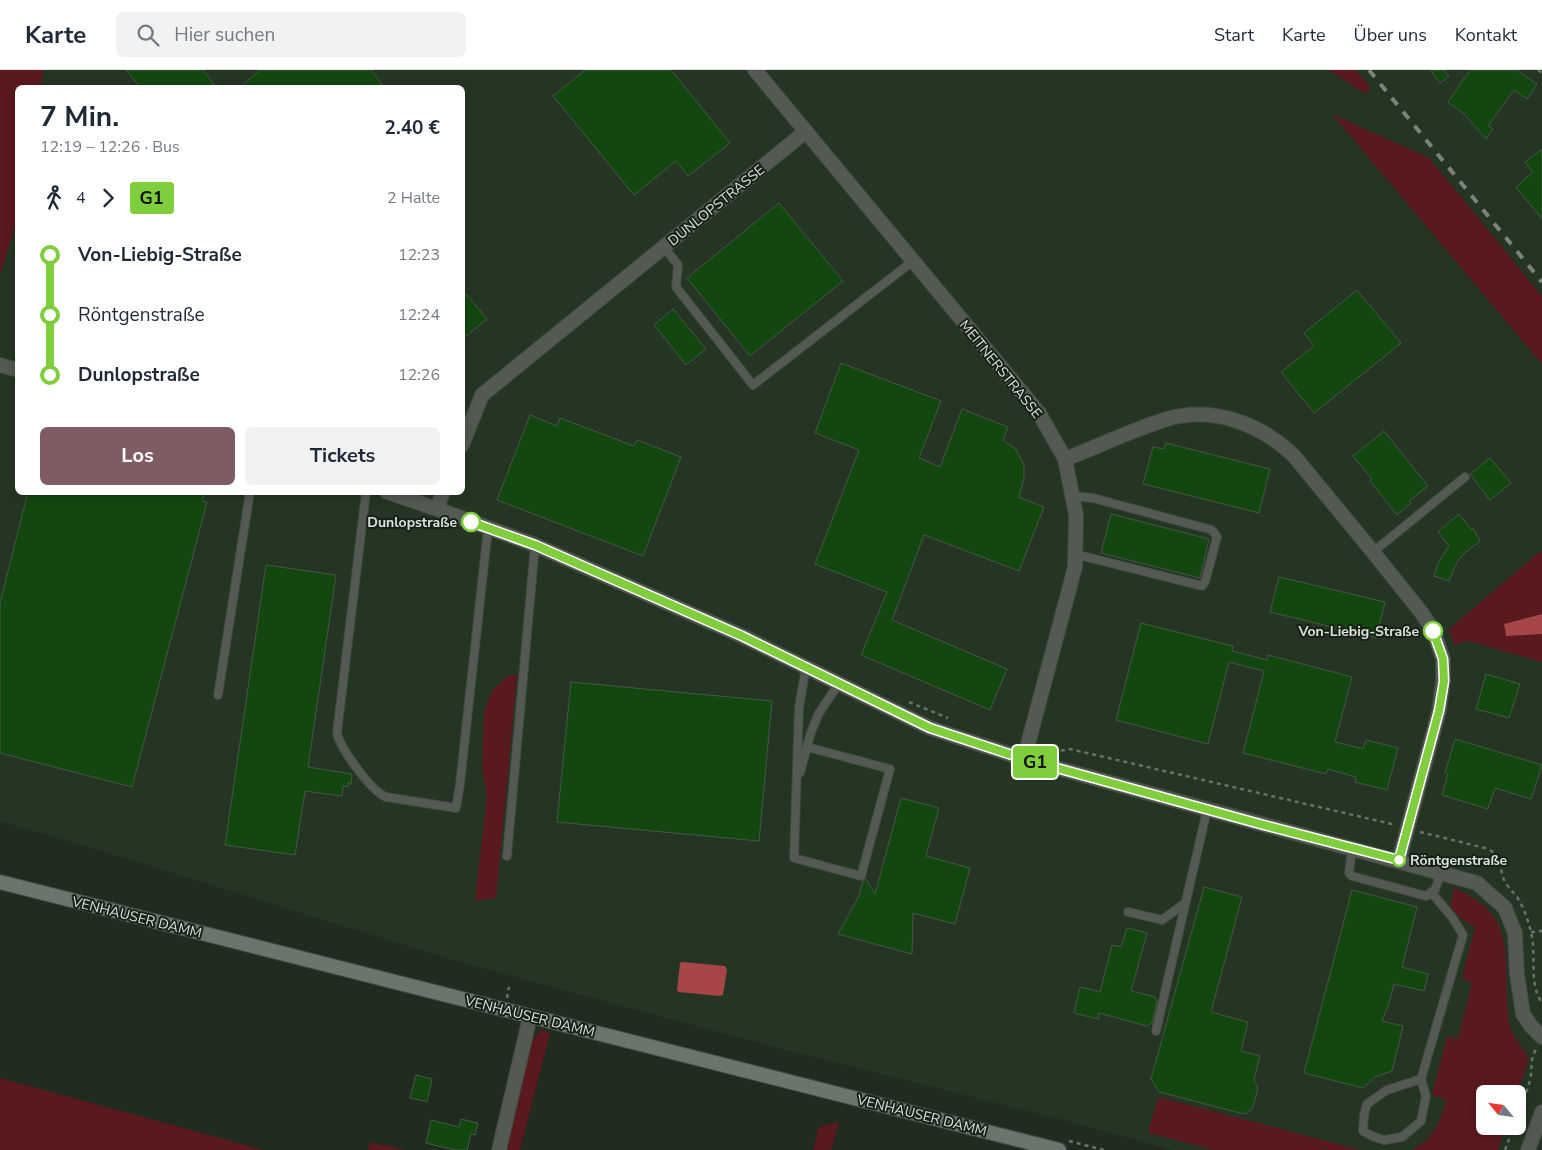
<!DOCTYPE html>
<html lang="de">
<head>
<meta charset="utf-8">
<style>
  :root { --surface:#fff; --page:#f2f2f3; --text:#1f2937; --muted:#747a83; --line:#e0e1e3; --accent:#7f5c63 }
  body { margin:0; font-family:"Nunito Sans",sans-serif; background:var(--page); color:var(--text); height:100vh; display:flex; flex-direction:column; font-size:19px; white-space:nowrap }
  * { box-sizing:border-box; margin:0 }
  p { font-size:16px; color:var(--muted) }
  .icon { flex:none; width:28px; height:28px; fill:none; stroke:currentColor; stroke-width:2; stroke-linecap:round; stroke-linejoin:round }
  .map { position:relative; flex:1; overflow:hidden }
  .details { position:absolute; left:15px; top:15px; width:450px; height:410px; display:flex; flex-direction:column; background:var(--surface); border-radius:8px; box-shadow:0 2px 12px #0003 }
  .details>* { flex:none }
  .badge { padding:0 10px; border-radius:4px; font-size:18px; line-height:32px }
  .needle { width:32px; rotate:299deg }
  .buttons { position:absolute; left:1476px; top:1015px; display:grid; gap:10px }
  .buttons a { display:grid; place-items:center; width:50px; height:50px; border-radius:8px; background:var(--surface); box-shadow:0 2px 12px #0003; font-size:25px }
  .map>.badge { position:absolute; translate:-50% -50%; box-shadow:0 0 0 2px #fff }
  .legs { display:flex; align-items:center; gap:8px; height:55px; padding:0 25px; font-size:16px }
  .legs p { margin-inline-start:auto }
  .headline { display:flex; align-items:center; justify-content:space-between; height:85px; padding:0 25px }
  h1 { font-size:28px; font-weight:700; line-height:38px }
  .primary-button { display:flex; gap:10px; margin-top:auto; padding:10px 25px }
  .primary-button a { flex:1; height:58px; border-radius:8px; background:var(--accent); color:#fff; font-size:20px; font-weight:700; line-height:58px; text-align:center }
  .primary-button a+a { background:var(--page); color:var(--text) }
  ul { padding:0 25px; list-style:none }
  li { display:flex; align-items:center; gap:18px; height:60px; font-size:19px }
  li i { display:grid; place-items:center; width:8px; height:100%; margin:0 6px; background:currentColor }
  li i::after { content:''; width:12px; height:12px; margin:-6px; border:4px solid; border-radius:50%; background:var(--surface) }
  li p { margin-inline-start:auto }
  li:first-child i { background:linear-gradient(#0000 50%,currentColor 0) }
  li:last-child i { background:linear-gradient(currentColor 50%,#0000 0) }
  header { display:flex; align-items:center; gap:30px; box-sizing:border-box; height:70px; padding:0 25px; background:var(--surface); border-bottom:1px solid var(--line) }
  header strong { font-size:24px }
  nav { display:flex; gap:28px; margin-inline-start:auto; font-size:18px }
  .search { width:350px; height:45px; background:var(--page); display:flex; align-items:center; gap:12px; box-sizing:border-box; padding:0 18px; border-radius:8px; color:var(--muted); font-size:19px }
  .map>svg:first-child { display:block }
</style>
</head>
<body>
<header>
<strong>Karte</strong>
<div class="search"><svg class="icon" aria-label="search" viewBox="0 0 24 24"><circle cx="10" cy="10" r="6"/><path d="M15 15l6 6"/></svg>Hier suchen</div>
<nav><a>Start</a><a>Karte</a><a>Über uns</a><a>Kontakt</a></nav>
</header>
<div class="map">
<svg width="1542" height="1080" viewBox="0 0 1542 1080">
  <rect width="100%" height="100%" fill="#202c1f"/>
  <path fill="#253523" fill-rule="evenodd" d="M0,0H1328L1366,24L1369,17L1356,0H1542V226L1429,88L1333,45L1542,294V1080H1173L1056,1048L793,982L456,891L131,790L0,751ZM18,18H462V422H18ZM1485,1024H1518V1056H1485Z"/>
  <path fill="#59191d" d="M0,0H44L40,17L18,18L17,151L0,205Z
    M1328,0H1356L1370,17L1366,24Z
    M1332,44L1429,88L1542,226V294Z
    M1542,480V544L1504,554L1506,566L1542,564V592L1468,571L1454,575L1449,559Z
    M517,605L496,828L475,831L487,726L482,699L484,642L492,621L507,606Z
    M1454,817C1467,825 1481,831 1491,843C1516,873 1500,926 1512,962C1516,971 1524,980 1529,988L1517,1024H1485V1056H1506L1498,1080H1412C1436,1067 1438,1054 1447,1030L1432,1025L1447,967L1458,969L1472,913L1462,908L1475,857L1461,849L1450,836Z
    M541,960L550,963L520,1080H500L530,974Z
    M0,1008L264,1080H0Z
    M1158,1027L1361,1080H1214L1148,1063Z
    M839,1052L831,1080H813L819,1057Z
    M370,1072L406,1080H368Z"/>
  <path fill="#a64648" d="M1542,544V564L1506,566L1504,554Z
    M682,892L725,896L727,900L723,925L719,926L679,922L677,920L680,893Z"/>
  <path fill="#12470f" stroke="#495648" d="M126,0H203L217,18H141Z
    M260,0H371L385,18H239Z
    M585,0H671L730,73L688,106L676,91L634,125L553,26Z
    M1430,0H1444L1449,6L1440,13Z
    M1470,0H1516L1537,14L1527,29L1514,20L1488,56L1493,59L1486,69L1464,44L1448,32Z
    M1542,79V149L1516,117L1533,102L1525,92Z
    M779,133L843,211L750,286L687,208Z
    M462,219L487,249L462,269Z
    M1357,220L1401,273L1314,343L1281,302L1314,276L1304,263Z
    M673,239L706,279L686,295L654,255Z
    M841,293L941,331L919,388L940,397L962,339L1008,357L1003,370L1016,379L1024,395V408L1019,427L1044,437L1019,501L924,465L892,550L1007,599L990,640L861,585L887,522L815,494L859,380L815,363Z
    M530,345L557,356L560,348L634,376L637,370L681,387L643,486L497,430Z
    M1384,361L1428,416L1409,431L1411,433L1397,445L1370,411L1372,409L1353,386Z
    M1166,373L1270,399L1259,443L1143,414L1153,377L1164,379Z
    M1490,388L1511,413L1490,430L1470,404Z
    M28,422H205L202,431L207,432L132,717L0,683V533Z
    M1111,444L1209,469L1200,508L1101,483Z
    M1459,444L1471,459L1473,458L1480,471L1467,481L1460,488L1455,496L1449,511L1434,506L1439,491L1449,476L1438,462Z
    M266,495L336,505L308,697L352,704L351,714L348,713V717L343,716L342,726L305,721L295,785L225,775Z
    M1279,507L1385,532L1376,568L1270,542Z
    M1141,553L1233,576L1232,581L1267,590L1268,585L1352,607L1335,672L1363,679L1366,670L1398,678L1387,720L1355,712L1356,707L1328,699L1326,704L1243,683L1264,601L1229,592L1208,674L1116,650Z
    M1486,604L1520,614L1509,648L1476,639Z
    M571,612L772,631L759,771L557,752Z
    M1455,669L1542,695L1531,729L1495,718L1488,739L1442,725L1448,704L1445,703Z
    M901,728L939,738L926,786L970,798L955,854L913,843L912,884L838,864L859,826L863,811L866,809L875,824Z
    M1204,817L1242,827L1211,942L1248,952L1241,981L1260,986L1254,1010L1258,1018L1252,1039L1244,1044L1159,1022L1151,1009Z
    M1352,820L1417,837L1402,897L1428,904L1424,921L1394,914L1388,936L1382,951L1403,956L1392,1001L1375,1007L1363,1018L1304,1003Z
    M1127,858L1147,863L1131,921L1155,927L1157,931L1152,953L1147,956L1099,943L1098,949L1074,943L1080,917L1100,922L1112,875L1121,877Z
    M416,1005L432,1009L427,1032L410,1028Z
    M461,1049L478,1053L475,1065L471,1064L467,1080H455L426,1073L431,1050L459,1057Z"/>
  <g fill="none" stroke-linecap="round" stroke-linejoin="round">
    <defs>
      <path id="service" d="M664,177L678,195L676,217L753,315L913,191
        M366,422L337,663C340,678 371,721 386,727L456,738L460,714L488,458
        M1072,426L1093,428L1212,460L1217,467L1205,512L1202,516L1075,484
        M1373,482L1465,407
        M806,597L799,637L794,788L861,806L890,699L807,677
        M218,625L250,422
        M800,703L811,662L819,643L839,613
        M1352,778L1349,803L1352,806L1426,826L1435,820L1441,802
        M507,786L535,475
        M1128,842L1162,850L1185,833
        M1156,961L1207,740
        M1421,1009L1426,1026L1421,1051L1402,1067L1384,1070L1372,1066L1363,1061L1364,1045L1367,1034L1387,1020L1421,1009L1463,865L1452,847L1431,822"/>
      <path id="minor" d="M755,0L1039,343L1065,389L1076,445L1075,497L1024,689
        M0,295L18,300
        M462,375L482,325L805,62
        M1065,389C1097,377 1132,360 1164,350C1211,335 1260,353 1294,386L1373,482L1421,542L1433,560L1443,589V611L1439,641L1399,790
        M387,422L437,439L535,475L742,566L930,658L1024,689L1477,813L1505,838L1515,863L1517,904L1523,944L1531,956L1542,967
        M437,439L443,422
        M499,1080L530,947"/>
      <path id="tertiary" d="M1528,1080L1542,1042"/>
      <path id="secondary" d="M0,812L1059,1080"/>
    </defs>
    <use href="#service" stroke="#3e493d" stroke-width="10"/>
    <use href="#minor" stroke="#3e493d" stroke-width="16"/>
    <use href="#tertiary" stroke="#3e493d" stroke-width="16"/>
    <use href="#secondary" stroke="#3e493d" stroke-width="16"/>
    <path stroke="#687267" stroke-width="2.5" stroke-dasharray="4 4" stroke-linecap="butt" d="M1538,0L1542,3
      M909,632L948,648
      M1053,682L1070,679L1396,755
      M1420,762L1485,778C1506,786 1497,796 1505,812C1508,817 1513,822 1517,827C1524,838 1528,850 1531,862C1537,885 1528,913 1542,933
      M1531,862L1542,861
      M507,928L509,917
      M1518,1045C1522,1034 1527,1022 1530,1010C1533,997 1529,993 1536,979
      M1069,1071L1104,1080
      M1505,1080L1514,1056"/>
    <use href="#service" stroke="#545a53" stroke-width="8"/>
    <use href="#minor" stroke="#545a53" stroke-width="14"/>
    <use href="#tertiary" stroke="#545a53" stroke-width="14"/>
    <use href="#secondary" stroke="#6c756b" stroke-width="14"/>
    <path stroke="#7a8479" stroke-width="4" stroke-dasharray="9 9" stroke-linecap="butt" d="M1369,0L1542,212"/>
  </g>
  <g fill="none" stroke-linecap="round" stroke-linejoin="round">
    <defs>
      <path id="line-1" d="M471,452L535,475L742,566L930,658L1024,689L1260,754L1399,790L1439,641L1444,611L1443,589L1433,561"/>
    </defs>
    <use href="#line-1" stroke="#fff" stroke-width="11"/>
    <use href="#line-1" stroke="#80cd3d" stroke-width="8"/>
  </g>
  <g fill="#fff" stroke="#80cd3d" stroke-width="2.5">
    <circle cx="471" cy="452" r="9"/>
    <circle cx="1433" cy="561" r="9"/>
    <circle cx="1399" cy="790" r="6"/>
  </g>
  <g text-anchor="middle" stroke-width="4" stroke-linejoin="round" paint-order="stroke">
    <g font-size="14" fill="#dae2d9" stroke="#172216">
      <text transform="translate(716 135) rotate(-39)" y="5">DUNLOPSTRASSE</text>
      <text transform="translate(1001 299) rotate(51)" y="5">MEITNERSTRASSE</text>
      <text transform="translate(137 847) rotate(14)" y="5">VENHAUSER DAMM</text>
      <text transform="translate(530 946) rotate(14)" y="5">VENHAUSER DAMM</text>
      <text transform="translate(922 1045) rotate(14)" y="5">VENHAUSER DAMM</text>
    </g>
    <g font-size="14" font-weight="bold" fill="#dae2d9" stroke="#172216" text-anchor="end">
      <text x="457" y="457">Dunlopstraße</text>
      <text x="1419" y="566">Von-Liebig-Straße</text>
      <text x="1410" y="795" text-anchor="start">Röntgenstraße</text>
    </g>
  </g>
</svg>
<div class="buttons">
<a><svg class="needle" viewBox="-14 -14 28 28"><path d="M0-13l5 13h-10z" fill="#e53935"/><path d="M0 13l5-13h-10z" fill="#747a83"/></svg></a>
</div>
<b class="badge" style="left:1035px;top:692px;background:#80cd3d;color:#111">G1</b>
<section class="details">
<div class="headline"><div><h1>7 Min.</h1><p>12:19 – 12:26 · Bus</p></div><b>2.40 €</b></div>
<div class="legs"><svg class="icon" aria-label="walk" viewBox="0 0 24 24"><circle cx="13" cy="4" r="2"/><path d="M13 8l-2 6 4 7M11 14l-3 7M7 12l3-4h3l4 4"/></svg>4<svg class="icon" aria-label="forward" viewBox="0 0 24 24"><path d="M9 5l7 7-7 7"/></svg><b class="badge" style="background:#80cd3d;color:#111">G1</b><p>2 Halte</p></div>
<ul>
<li><i style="color:#80cd3d"></i><b>Von-Liebig-Straße</b><p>12:23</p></li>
<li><i style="color:#80cd3d"></i><span>Röntgenstraße</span><p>12:24</p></li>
<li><i style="color:#80cd3d"></i><b>Dunlopstraße</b><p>12:26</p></li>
</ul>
<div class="primary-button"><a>Los</a><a>Tickets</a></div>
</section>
</div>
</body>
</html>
